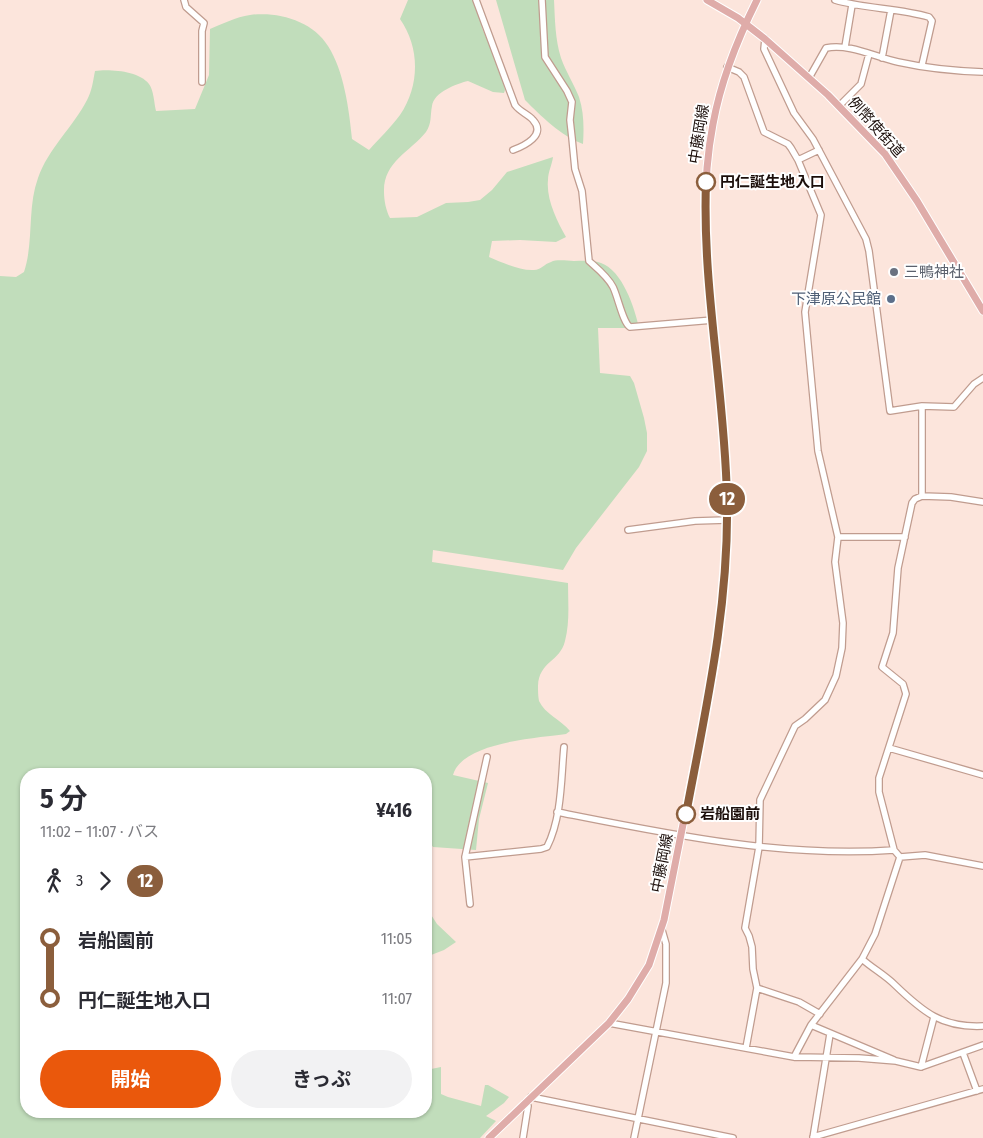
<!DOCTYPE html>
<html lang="ja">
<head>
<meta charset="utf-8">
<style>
  :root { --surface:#fff; --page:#f2f2f3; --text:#2b2b33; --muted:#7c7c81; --accent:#ea580c }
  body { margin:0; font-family:"Fira Sans Condensed","Noto Sans JP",sans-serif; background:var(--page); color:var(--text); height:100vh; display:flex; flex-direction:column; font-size:19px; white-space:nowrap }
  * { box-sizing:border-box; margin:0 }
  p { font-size:16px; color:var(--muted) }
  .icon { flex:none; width:28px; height:28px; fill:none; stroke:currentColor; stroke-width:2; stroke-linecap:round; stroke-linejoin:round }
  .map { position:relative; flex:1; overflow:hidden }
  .panel { position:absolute; left:20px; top:768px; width:412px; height:350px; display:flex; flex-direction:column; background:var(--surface); border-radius:20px; box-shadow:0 1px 4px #0004 }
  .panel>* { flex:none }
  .badge { padding:0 10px; border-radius:16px; font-size:18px; line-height:32px }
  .map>.badge { position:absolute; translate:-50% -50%; box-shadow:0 0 0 2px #fff }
  .legs { display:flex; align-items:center; gap:8px; height:55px; padding:0 20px; font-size:16px }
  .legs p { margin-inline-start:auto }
  .summary { display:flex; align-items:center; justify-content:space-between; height:85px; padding:0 20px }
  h1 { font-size:28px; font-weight:700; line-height:38px }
  .action { display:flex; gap:10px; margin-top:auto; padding:10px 20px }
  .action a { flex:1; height:58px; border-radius:30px; background:var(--accent); color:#fff; font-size:20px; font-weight:700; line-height:58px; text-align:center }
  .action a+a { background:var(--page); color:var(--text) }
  ul { padding:0 20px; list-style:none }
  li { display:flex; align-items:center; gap:18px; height:60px; font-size:19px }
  li i { display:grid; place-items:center; width:8px; height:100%; margin:0 6px; background:currentColor }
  li i::after { content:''; width:12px; height:12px; margin:-6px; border:4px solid; border-radius:50%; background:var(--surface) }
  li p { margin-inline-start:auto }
  li:first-child i { background:linear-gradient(#0000 50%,currentColor 0) }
  li:last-child i { background:linear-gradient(currentColor 50%,#0000 0) }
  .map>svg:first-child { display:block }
</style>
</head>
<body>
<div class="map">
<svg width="983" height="1138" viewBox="0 0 983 1138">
  <rect width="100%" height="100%" fill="#fce5dc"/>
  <path fill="#c1ddbb" d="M408,0H478L482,28L500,69L505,90L504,93L493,92L468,81C456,84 434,92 432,106C430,116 432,123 426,132C410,152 383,162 384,192C384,200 386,211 390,218L417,217L446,203L468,202L480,200L492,190L507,172L553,157C552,165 548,172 548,180C546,199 557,221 566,237L556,242L520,240L492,241L489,257C501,262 520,271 534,270C541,270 544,264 551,262C557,259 567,261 574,261C583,261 592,260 601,263C622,270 635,308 639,328H598L600,373L630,376L634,383L644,418L647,433V451L639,467L576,548L563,570L433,550L432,562L568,583C568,602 570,622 565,641C560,662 539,661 538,686C538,691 538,696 539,701C545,714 561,720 570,731L566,734C538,738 462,742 453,775L488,783L479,819L476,850L433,847L426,837V774H26V1111H426V1070L441,1067V1094L448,1097L481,1106L485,1085H488L509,1097L504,1103L486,1116L496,1121L480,1138H0V276L16,277L24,272C34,242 27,208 38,178C48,149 73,127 87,100C92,91 93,81 95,71C110,69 139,71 149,84C154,91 154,103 156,111L195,109L209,75L210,29C222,24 236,17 250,15C278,11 313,21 328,46C344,71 349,109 352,139L369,150C379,139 391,127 400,115C420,85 420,48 400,19Z
    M496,0H554C555,19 555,39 561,58C566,72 574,84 579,97C584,112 584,129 583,144C561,136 541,116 525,100Z
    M426,907L437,924L456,942L444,950L426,957Z"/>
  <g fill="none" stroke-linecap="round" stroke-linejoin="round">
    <defs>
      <path id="minor" d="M184,0L186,7L204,23L202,31V82
        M476,0L515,105C520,112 528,114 533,120C547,135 524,146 513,150
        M542,0L545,57L567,91L572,102L570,120L572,138L575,169L582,191L589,261C598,269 608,277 613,287C618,297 623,323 630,327L713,320
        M835,0C866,9 898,8 929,17L932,21L922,65
        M765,39L764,49L794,113L813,139L866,239L869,251L890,411L922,406L954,407L974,384L983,378
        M845,47L852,5
        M882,58L891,10
        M727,67L739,72L744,77L764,132L788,144L791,148L798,160L821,215L805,312L818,451L838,537L835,562L843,623L842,648L836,676L825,700L805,719L795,726L760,800L759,847L745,928L749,936L752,947L753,969L757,988L746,1048
        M809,78L826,48C849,43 875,57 898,62C925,68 955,71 983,72
        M839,106L861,84L869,54
        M798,160L819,150
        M922,496V406
        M983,502L951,497L922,496L915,499L912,503L898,568L893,633L882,667L903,684L906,694L879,778V792L894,850L900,857L925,855L983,866
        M628,530L695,521L727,520
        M838,537H905
        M889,748L983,775
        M557,812C668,834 781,858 894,850
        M465,857L541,849L547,847C562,817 561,779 564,747
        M470,904L465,857L487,757
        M862,959C872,968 885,975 895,985C923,1012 942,1028 983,1026
        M757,988L799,1002L820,1014
        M609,1023L794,1057L859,1058L896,1061L921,1067L983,1045
        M811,1025L894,1060
        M963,1053L977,1091
        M794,1057L811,1025L862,959L875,934L900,857
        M921,1067L934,1017
        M531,1097L733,1138
        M813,1137L983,1089
        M523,1138L528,1106L526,1102
        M634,1138L666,983V944L662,930
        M813,1138L830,1034"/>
      <path id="major" d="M707,0L738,18L765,39L828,95L885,154L917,201L983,311
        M489,1138L609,1023L628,999L649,965L664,920L715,663C725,596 730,527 725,459C719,350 692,233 713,124C721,80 737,40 757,0"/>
    </defs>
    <use href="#minor" stroke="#c09c8f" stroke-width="8"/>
    <use href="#major" stroke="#fff" stroke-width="9"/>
    <use href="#minor" stroke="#fff" stroke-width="5.5"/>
    <use href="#major" stroke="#dfaca9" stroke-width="7"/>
  </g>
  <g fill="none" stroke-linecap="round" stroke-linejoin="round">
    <defs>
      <path id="line-1" d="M686,814C706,708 729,607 727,499C725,393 702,288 706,182"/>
    </defs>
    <use href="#line-1" stroke="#fff" stroke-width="11"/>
    <use href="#line-1" stroke="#8b5e3c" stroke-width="8"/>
  </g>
  <g fill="#fff" stroke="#8b5e3c" stroke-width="2.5">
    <circle cx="706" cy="182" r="9"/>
    <circle cx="686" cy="814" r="9"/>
  </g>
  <circle fill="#6b7280" stroke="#fff" stroke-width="2" cx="894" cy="272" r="5"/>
  <circle fill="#5c6f8a" stroke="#fff" stroke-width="2" cx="891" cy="299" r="5"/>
  <g text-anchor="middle" stroke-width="4" stroke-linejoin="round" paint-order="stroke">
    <g font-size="15" fill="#1b0e0a" stroke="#fff">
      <text transform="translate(876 127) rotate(48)" y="5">例幣使街道</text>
      <text transform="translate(699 134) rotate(-81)" y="5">中藤岡線</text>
      <text transform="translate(662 863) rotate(-79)" y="5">中藤岡線</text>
    </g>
    <g font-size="15" font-weight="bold" fill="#1b0e0a" stroke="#fff" text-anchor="start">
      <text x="720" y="187">円仁誕生地入口</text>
      <text x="700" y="819">岩船園前</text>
    </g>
    <g font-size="15" fill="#5b616d" stroke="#fff" text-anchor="start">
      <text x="904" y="277">三鴨神社</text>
    </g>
    <g font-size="15" fill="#4e5e75" stroke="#fff" text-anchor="end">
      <text x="881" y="304">下津原公民館</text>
    </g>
  </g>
</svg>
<b class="badge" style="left:727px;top:499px;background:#8b5e3c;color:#fff">12</b>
<section class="panel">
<div class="summary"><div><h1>5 分</h1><p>11:02 – 11:07 · バス</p></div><b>¥416</b></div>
<div class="legs"><svg class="icon" aria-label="walk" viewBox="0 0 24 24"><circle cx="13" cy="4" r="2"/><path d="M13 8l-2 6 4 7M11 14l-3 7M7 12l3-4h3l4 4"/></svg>3<svg class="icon" aria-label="forward" viewBox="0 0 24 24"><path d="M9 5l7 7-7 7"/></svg><b class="badge" style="background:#8b5e3c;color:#fff">12</b></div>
<ul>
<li><i style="color:#8b5e3c"></i><b>岩船園前</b><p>11:05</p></li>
<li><i style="color:#8b5e3c"></i><b>円仁誕生地入口</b><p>11:07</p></li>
</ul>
<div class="action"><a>開始</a><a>きっぷ</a></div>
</section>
</div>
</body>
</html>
